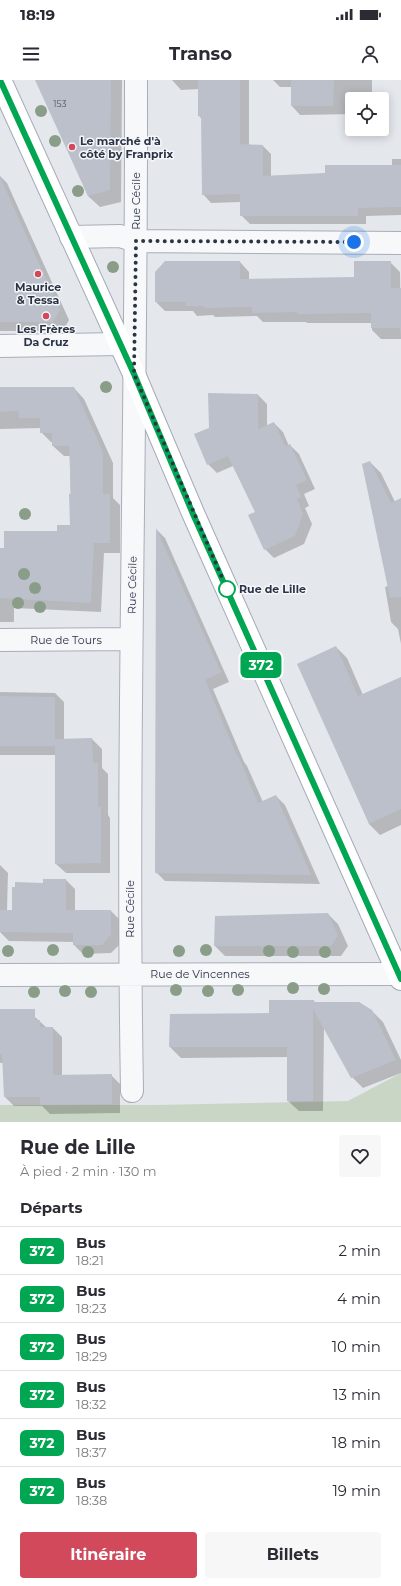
<!DOCTYPE html>
<html lang="fr">
<head>
<meta charset="utf-8">
<style>
  :root { --surface:#fff; --page:#f7f7f7; --text:#2b2b33; --muted:#7c7c81; --line:#e1e1e2; --accent:#d1495b }
  body { margin:0; font-family:Montserrat,sans-serif; background:var(--page); color:var(--text); height:100vh; display:flex; flex-direction:column; font-size:15px; white-space:nowrap }
  * { box-sizing:border-box; margin:0 }
  p { font-size:13px; color:var(--muted) }
  .icon { flex:none; width:22px; height:22px; fill:none; stroke:currentColor; stroke-width:2; stroke-linecap:round; stroke-linejoin:round }
  .map { position:relative; height:1042px; overflow:hidden }
  .side { display:flex; flex-direction:column; background:var(--surface); flex:1 }
  .side>* { flex:none }
  .badge { padding:0 8px; border-radius:6px; font-size:14px; line-height:26px }
  .controls { position:absolute; left:345px; top:12px; display:grid; gap:8px }
  .controls a { display:grid; place-items:center; width:44px; height:44px; border-radius:4px; background:var(--surface); box-shadow:0 2px 10px #0003; font-size:20px }
  .you { position:absolute; width:20px; height:20px; margin:-10px; border:3px solid #fff; border-radius:50%; background:#1a73e8; box-shadow:0 0 0 6px #1a73e833 }
  .map>.badge { position:absolute; translate:-50% -50%; box-shadow:0 0 0 2px #fff }
  h2 { padding:0 20px; font-size:15px; line-height:36px }
  .round { display:grid; place-items:center; flex:none; width:42px; height:42px; border-radius:4px; background:var(--page) }
  .overview { display:flex; align-items:center; justify-content:space-between; height:68px; padding:0 20px }
  h1 { font-size:19px; font-weight:700; line-height:30px }
  .button { display:flex; gap:8px; margin-top:auto; padding:8px 20px }
  .button a { flex:1; height:46px; border-radius:4px; background:var(--accent); color:#fff; font-size:16px; font-weight:700; line-height:46px; text-align:center }
  .button a+a { background:var(--page); color:var(--text) }
  ul { padding:0; list-style:none }
  li { display:flex; align-items:center; gap:12px; height:48px; padding:0 20px; border-top:1px solid var(--line) }
  li div { flex:1 }
  li b { display:block; font-size:15px }
  li em { font-style:normal }
  li .badge { min-width:44px; font-weight:700; text-align:center }
  .status { display:flex; justify-content:space-between; align-items:center; height:28px; padding:0 20px; background:var(--surface); direction:ltr }
  .status svg { height:11px; fill:currentColor }
  header { display:flex; justify-content:space-between; align-items:center; height:52px; padding:0 20px; background:var(--surface); font-size:18px; font-weight:700 }
  .map>svg:first-child { display:block }
</style>
</head>
<body>
<div class="status"><b>18:19</b><svg viewBox="0 0 49 12"><path d="M0 12V9h3v3zM5 12V6h3v6zM10 12V3h3v9zM15 12V0h3v12zM26 1h20v11H26zM47 4h2v5h-2z"/></svg></div>
<header><svg class="icon" aria-label="menu" viewBox="0 0 24 24"><path d="M4 6h16M4 12h16M4 18h16"/></svg>Transo<svg class="icon" aria-label="person" viewBox="0 0 24 24"><circle cx="12" cy="8" r="4"/><path d="M4 21q1-7 8-7t8 7"/></svg></header>
<div class="map">
<svg width="401" height="1042" viewBox="0 0 401 1042">
  <rect width="100%" height="100%" fill="#e4e7ec"/>
  <path fill="#c9d6c5" d="M401,993V1042H0V1025H155L348,1021Z"/>
  <path fill="#0003" d="M37,0H122L121,122L100,127L88,116Z
    M172,0H249V65L263,66L271,74V96L326,94L392,86V79H401V135L366,136V144H250L241,135V122L211,123L203,114L202,39L199,36V9L181,10Z
    M273,0H372V19H352V34L300,35L292,26V7H280Z
    M0,96L7,103L69,240L63,251H0Z
    M240,182L249,192V200L356,198L390,182L400,192L401,259H381L372,250V243H307L306,242H263L257,236L215,237L213,235L197,236L193,231H165L156,222Z
    M0,308H74L84,319L113,383V418L120,425V473H104L101,532L14,528V542H0V469H5L71,446L70,376H64L53,366V362H51L41,352V348L0,349Z
    M258,315L267,324V346L274,343L283,352L289,366L290,365L299,374L315,409L304,414L309,426L305,428L312,444L304,464L274,478L265,469L256,433L233,386L217,393L208,384L210,348Z
    M370,382L381,393L396,424H401V564L398,549L391,542L385,507L388,506Z
    M157,450L165,458L229,602L213,609L244,682L247,686L263,722L276,716L285,725L320,804L165,801L156,792Z
    M336,567L347,578L363,615L401,598V745L380,755L369,744Z
    M0,612L55,613L64,622V660L92,659L102,669V688L108,694V735L110,738V793H66L56,784V675H0Z
    M0,785L8,793L7,831H41L66,800L75,809V831H111L120,840V864L111,873L83,874L74,865V862L9,861L0,852Z
    M328,834L338,844L348,866L341,876H225L215,866L216,837Z
    M314,921L316,923L372,931L383,942L401,980V993L363,1008L352,997L324,946L323,1031H299L288,1021V977L181,978L170,967Z
    M0,935L35,937L47,948H53L62,957V996L111,995L120,1004V1033L50,1034L42,1026H14L5,1017L3,983H0Z"/>
  <path fill="#bbc0ca" d="M35,0H111L110,110L88,116Z
    M198,0H240V64L263,65V96L325,93V85H401V127L358,128V136H240V114L202,115L201,36H198Z
    M291,0H334L333,26H291Z
    M0,97L60,230L53,242H0Z
    M165,181H240V199L354,197V181H391V208H401V248H371V233L310,234H297V232L252,233V227L204,228V226H186V222H155V192Z
    M0,307H74L103,372V414H110V463H94L91,523L0,518V468H4V451H57V445H70L69,414H71L69,366H52V353H40V338H19L18,331L0,332Z
    M208,313L258,314V349L274,342L285,366L290,364L307,400L296,405L301,417L297,419L303,434L295,456L264,470L248,435L255,432L228,376L207,385L194,354L209,348Z
    M370,381L391,423L401,418V517L390,518L362,384Z
    M156,448L221,592L205,600L237,676L238,675L258,723L276,715L311,795L155,793Z
    M336,566L358,616L401,597V729L369,744L297,584Z
    M0,616L55,617V659L92,658L93,683H98V727H101V783L55,784V666H0Z
    M43,799H66V830H111V854L102,865H73V853L0,852V830H12V807H15V802L43,803Z
    M328,833L338,855L331,866H214L215,836Z
    M269,920H314V922H359L372,930L396,980L351,998L313,929V1021H287V967H169L170,934L269,933Z
    M0,929H35V940H40V947H53V995L112,994V1024L40,1025V1017H4L2,974H0Z"/>
  <g fill="none" stroke-linecap="round" stroke-linejoin="round">
    <defs>
      <path id="minor" d="M71,157L120,156L136,161L401,163
        M0,266L120,264
        M0,560L131,559
        M0,895L401,894
        M132,1011C126,674 137,337 136,0"/>
      <path id="major" d="M0,0L134,294L193,433L401,899"/>
    </defs>
    <use href="#minor" stroke="#a9aeb7" stroke-width="24"/>
    <use href="#major" stroke="#a3abb8" stroke-width="24"/>
    <use href="#minor" stroke="#f7f8fa" stroke-width="22"/>
    <use href="#major" stroke="#fff" stroke-width="22"/>
  </g>
  <g fill="#899d89">
    <circle cx="41" cy="31" r="6"/>
    <circle cx="55" cy="61" r="6"/>
    <circle cx="78" cy="111" r="6"/>
    <circle cx="113" cy="187" r="6"/>
    <circle cx="106" cy="307" r="6"/>
    <circle cx="25" cy="434" r="6"/>
    <circle cx="24" cy="494" r="6"/>
    <circle cx="35" cy="508" r="6"/>
    <circle cx="18" cy="523" r="6"/>
    <circle cx="40" cy="527" r="6"/>
    <circle cx="53" cy="870" r="6"/>
    <circle cx="206" cy="870" r="6"/>
    <circle cx="8" cy="871" r="6"/>
    <circle cx="179" cy="871" r="6"/>
    <circle cx="269" cy="871" r="6"/>
    <circle cx="88" cy="872" r="6"/>
    <circle cx="293" cy="872" r="6"/>
    <circle cx="325" cy="872" r="6"/>
    <circle cx="293" cy="908" r="6"/>
    <circle cx="324" cy="909" r="6"/>
    <circle cx="176" cy="910" r="6"/>
    <circle cx="238" cy="910" r="6"/>
    <circle cx="65" cy="911" r="6"/>
    <circle cx="208" cy="911" r="6"/>
    <circle cx="34" cy="912" r="6"/>
    <circle cx="91" cy="912" r="6"/>
  </g>
  <g fill="none" stroke-linecap="round" stroke-linejoin="round">
    <defs>
      <path id="line" d="M0,0L134,294L193,434L401,899"/>
    </defs>
    <use href="#line" stroke="#fff" stroke-width="9"/>
    <use href="#line" stroke="#00a651" stroke-width="6"/>
    <path stroke="#2b3445" stroke-width="4" stroke-dasharray="0 7.2" d="M227,509L134,294L136,161L354,162"/>
  </g>
  <g fill="#d1495b" stroke="#f4f6f9" stroke-width="1.5">
    <circle cx="72" cy="67" r="4"/>
    <circle cx="38" cy="194" r="4"/>
    <circle cx="46" cy="236" r="4"/>
  </g>
  <circle fill="#fff" stroke="#00a651" stroke-width="2" cx="227" cy="509" r="8"/>
  <g text-anchor="middle" stroke-width="3" stroke-linejoin="round" paint-order="stroke">
    <g font-size="9" fill="#4f5766">
      <text x="60" y="27">153</text>
    </g>
    <g font-size="11" font-weight="bold" fill="#2b3445" stroke="#f4f6f9">
      <text x="80" y="65" text-anchor="start">Le marché d'à<tspan x="80" dy="13">côté by Franprix</tspan></text>
      <text x="38" y="211">Maurice<tspan x="38" dy="13">&amp; Tessa</tspan></text>
      <text x="46" y="253">Les Frères<tspan x="46" dy="13">Da Cruz</tspan></text>
    </g>
    <g font-size="11" fill="#2b3445" stroke="#f4f6f9">
      <text transform="translate(136 121) rotate(-90)" y="4">Rue Cécile</text>
      <text transform="translate(132 505) rotate(-89)" y="4">Rue Cécile</text>
      <text x="66" y="564">Rue de Tours</text>
      <text transform="translate(130 829) rotate(-90)" y="4">Rue Cécile</text>
      <text x="200" y="898">Rue de Vincennes</text>
    </g>
    <g font-size="11" font-weight="bold" fill="#2b3445" stroke="#f4f6f9" text-anchor="start">
      <text x="239" y="513">Rue de Lille</text>
    </g>
  </g>
</svg>
<div class="controls">
<a><svg class="icon" aria-label="locate" viewBox="0 0 24 24"><circle cx="12" cy="12" r="6"/><path d="M12 2v4M12 18v4M2 12h4M18 12h4"/></svg></a>
</div>
<div class="you" style="left:354px;top:162px"></div>
<b class="badge" style="left:261px;top:585px;background:#00a651;color:#fff">372</b>
</div>
<section class="side">
<div class="overview"><div><h1>Rue de Lille</h1><p>À pied · 2 min · 130 m</p></div><a class="round"><svg class="icon" aria-label="heart" viewBox="0 0 24 24"><path d="M12 20l-8-8c-3-5 5-10 8-4 3-6 11-1 8 4z"/></svg></a></div>
<h2>Départs</h2>
<ul>
<li><span class="badge" style="background:#00a651;color:#fff">372</span><div><b>Bus</b><p>18:21</p></div><em>2 min</em></li>
<li><span class="badge" style="background:#00a651;color:#fff">372</span><div><b>Bus</b><p>18:23</p></div><em>4 min</em></li>
<li><span class="badge" style="background:#00a651;color:#fff">372</span><div><b>Bus</b><p>18:29</p></div><em>10 min</em></li>
<li><span class="badge" style="background:#00a651;color:#fff">372</span><div><b>Bus</b><p>18:32</p></div><em>13 min</em></li>
<li><span class="badge" style="background:#00a651;color:#fff">372</span><div><b>Bus</b><p>18:37</p></div><em>18 min</em></li>
<li><span class="badge" style="background:#00a651;color:#fff">372</span><div><b>Bus</b><p>18:38</p></div><em>19 min</em></li>
</ul>
<div class="button"><a>Itinéraire</a><a>Billets</a></div>
</section>
</body>
</html>
